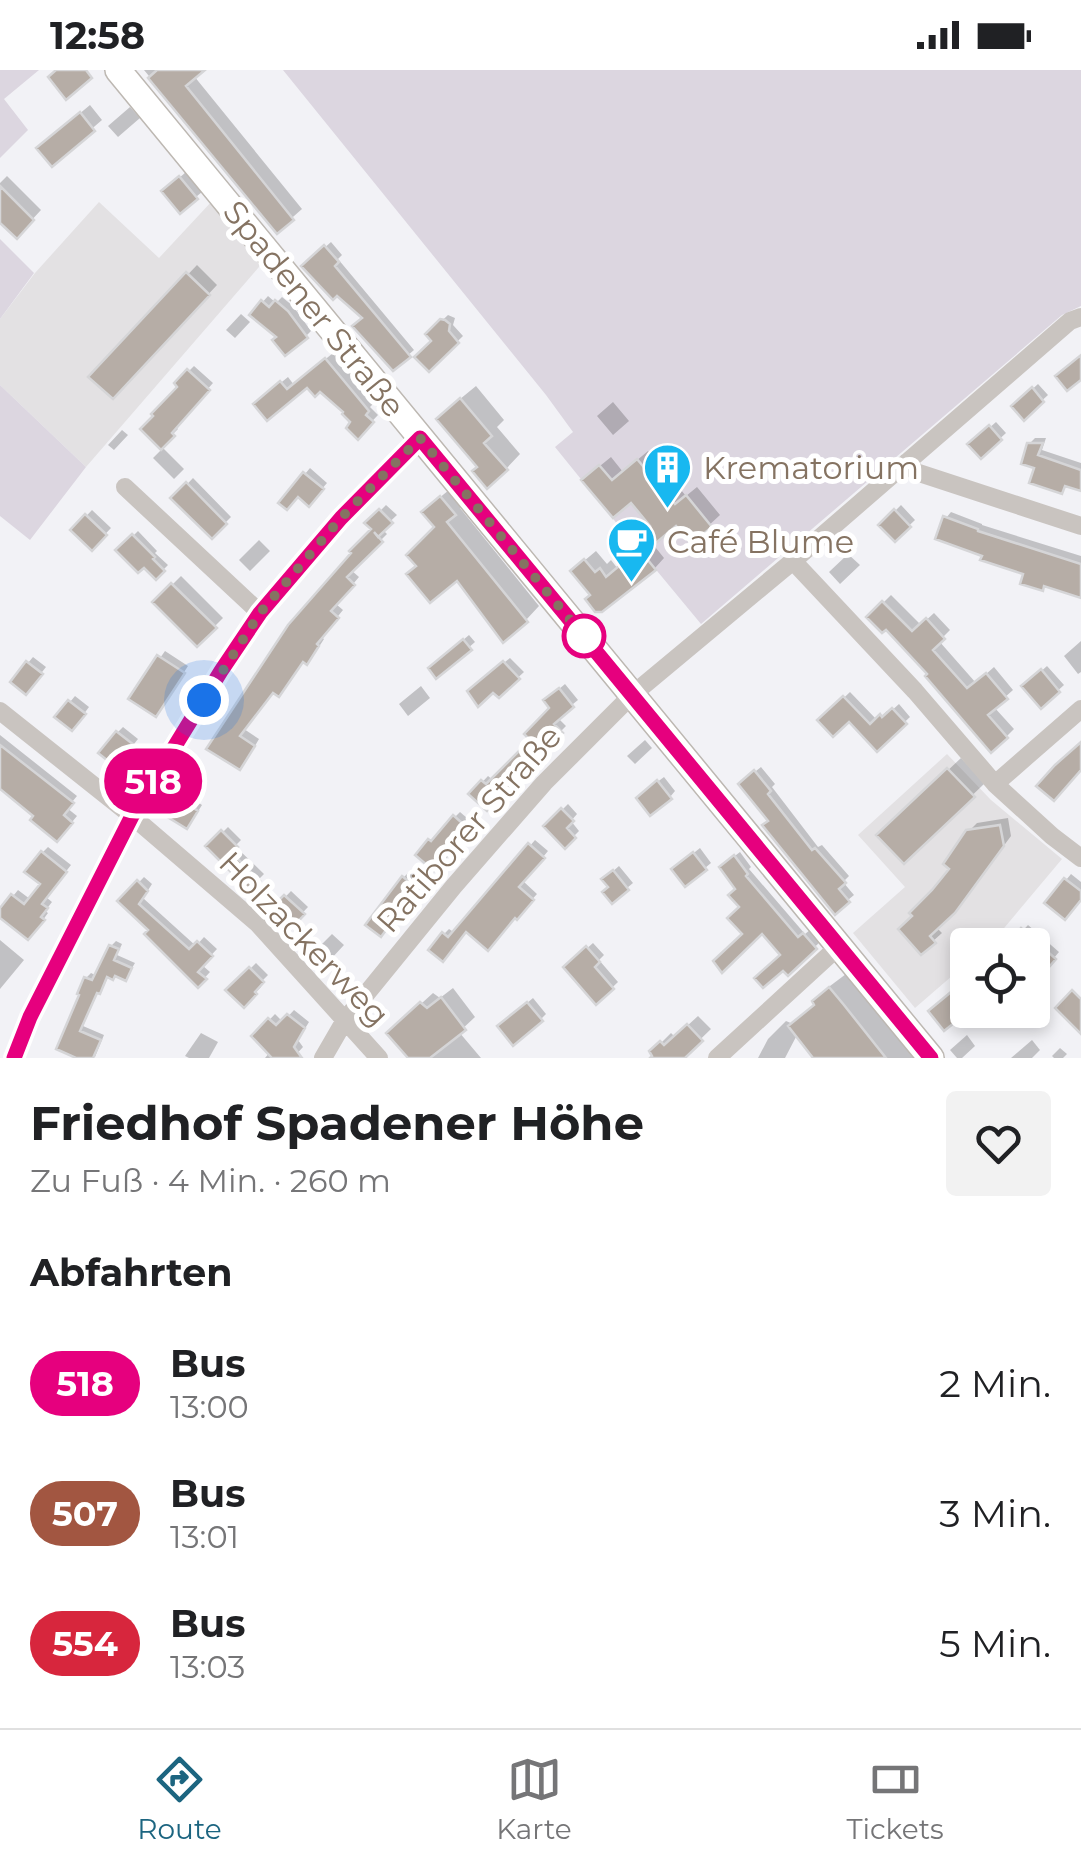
<!DOCTYPE html>
<html lang="de">
<head>
<meta charset="utf-8">
<style>
  :root { --surface:#fff; --page:#f2f2f2; --text:#202124; --muted:#757577; --line:#e0e0e0; --accent:#1c6580 }
  body { margin:0; font-family:Montserrat,sans-serif; background:var(--page); color:var(--text); height:100vh; display:flex; flex-direction:column; font-size:38px; white-space:nowrap }
  * { box-sizing:border-box; margin:0 }
  p { font-size:32px; color:var(--muted) }
  .icon { flex:none; width:55px; height:55px; fill:none; stroke:currentColor; stroke-width:2; stroke-linecap:round; stroke-linejoin:round }
  .map { position:relative; height:988px; overflow:hidden }
  .panel { display:flex; flex-direction:column; background:var(--surface); flex:1 }
  .panel>* { flex:none }
  .badge { padding:0 20px; border-radius:32px; font-size:35px; line-height:65px }
  .fabs { position:absolute; left:950px; top:858px; display:grid; gap:20px }
  .fabs a { display:grid; place-items:center; width:100px; height:100px; border-radius:10px; background:var(--surface); box-shadow:0 5px 15px #0003; font-size:50px }
  .you { position:absolute; width:50px; height:50px; margin:-25px; border:8px solid #fff; border-radius:50%; background:#1a73e8; box-shadow:0 0 0 15px #1a73e833 }
  .map>.badge { position:absolute; translate:-50% -50%; box-shadow:0 0 0 5px #fff }
  h2 { padding:0 30px; font-size:38px; line-height:90px }
  .round { display:grid; place-items:center; flex:none; width:105px; height:105px; border-radius:10px; background:var(--page) }
  .head { display:flex; align-items:center; justify-content:space-between; height:170px; padding:0 30px }
  h1 { font-size:48px; font-weight:700; line-height:75px }
  ul { padding:0; list-style:none }
  li { display:flex; align-items:center; gap:30px; height:130px; padding:0 30px }
  li div { flex:1 }
  li b { display:block; font-size:38px }
  li em { font-style:normal }
  li .badge { min-width:110px; font-weight:700; text-align:center }
  .status { display:flex; justify-content:space-between; align-items:center; height:70px; padding:0 50px; background:var(--surface); direction:ltr }
  .status svg { height:28px; fill:currentColor }
  .tab-bar { display:flex; justify-content:space-around; align-items:center; height:140px; border-top:2px solid var(--line); background:var(--surface); font-size:28px; color:var(--muted) }
  .tab-bar a { display:grid; justify-items:center; gap:5px }
  .tab-bar .active { color:var(--accent) }
  .map>svg:first-child { display:block }
</style>
</head>
<body>
<div class="status"><b>12:58</b><svg viewBox="0 0 49 12"><path d="M0 12V9h3v3zM5 12V6h3v6zM10 12V3h3v9zM15 12V0h3v12zM26 1h20v11H26zM47 4h2v5h-2z"/></svg></div>
<div class="map">
<svg width="1081" height="988" viewBox="0 0 1081 988">
  <rect width="100%" height="100%" fill="#f2f2f6"/>
  <path fill="#e3e1e3" d="M213,130L265,190L86,397L0,315V249L35,203L99,132L159,188Z
    M947,684L991,730L1062,789L994,870L989,875H968L967,893L915,938L853,863L905,817L858,765Z"/>
  <path fill="#dcd6e0" d="M0,0H39L4,29L28,60L0,88Z
    M283,0H1081V236L1062,245L701,554L643,484L636,490L625,477L631,471L555,377L573,362L546,325Z
    M0,169L34,203L0,249Z
    M0,315L86,397L30,470L0,446Z"/>
  <path fill="#0003" d="M144,0H201L194,6L302,139L277,161Z
    M90,35L102,50L52,93L49,69Z
    M130,37L140,48L118,67L108,56Z
    M186,102L202,122L180,140L170,116Z
    M7,106L41,140L17,166L0,149V113Z
    M331,172L342,185L338,189L414,280L393,298L366,247L304,196Z
    M197,195L217,215L113,326L91,306Z
    M268,226L276,233L282,227L293,236L311,261L306,266L279,267L252,244Z
    M241,244L250,252L235,268L226,260Z
    M448,245L455,248L453,255L463,266L429,299L435,271L428,264Z
    M333,283L374,333L370,337L378,345L358,366L354,351L320,318L308,314L262,328L288,307L294,315Z
    M194,296L213,313L175,356L178,359L161,376L181,317L177,313Z
    M1038,314L1048,325L1024,347L1014,336Z
    M476,316L504,350L497,357L520,384L506,399L480,396L454,334Z
    M613,332L629,351L613,365L597,346Z
    M996,352L1006,363L981,386L971,374Z
    M122,360L128,365L114,380L108,375Z
    M1035,368H1046L1042,380L1081,393V419L1068,414L1061,421L1029,374Z
    M163,378L184,399L174,409L153,388Z
    M648,381L686,426L697,417L720,445L692,471L677,452L652,473L664,488L655,498L593,524L584,491L596,481L607,494L611,490L618,499L635,484L653,455L631,429L595,400L611,387L623,402Z
    M310,398L327,413L314,428L305,404Z
    M193,408L231,447L212,466L174,428Z
    M455,415L467,430L460,438L539,536L526,550L457,507L419,495L437,457L438,429Z
    M386,435L397,445L382,459L387,464L351,500L359,507L336,534L343,540L321,567L324,569L313,586L304,590L273,621L244,659L259,669L246,691L209,678L374,459L368,453Z
    M901,435L915,450L895,469L881,455Z
    M92,440L111,458L92,478L73,460Z
    M951,442L982,454V455L1081,486V525L1046,514L1042,519L1027,502L985,484L946,448Z
    M138,461L157,481L155,483L168,495L156,507L144,494L119,480Z
    M259,470L270,481L250,501L239,490Z
    M848,484L860,495L840,514L829,502Z
    M181,506L223,548L197,574L155,532Z
    M891,525L921,555L934,543L950,560L939,571L976,613L994,597L1013,620L994,637L1014,659L1006,667L931,604L886,556L869,547Z
    M469,565L475,572L437,605L436,593Z
    M1081,571V602L1078,604L1064,586Z
    M165,581L188,596L161,638L132,628Z
    M33,587L46,597L31,616L28,593Z
    M510,588L524,602L499,625L475,616Z
    M1047,596L1064,615L1041,636L1024,617Z
    M565,614L578,630L557,647L566,656L486,737L471,724L488,706L493,710L534,670L553,638L552,625Z
    M421,616L430,628L408,646L399,634Z
    M850,622L877,650L887,641L889,643L899,634L910,647L877,678L849,648L821,650Z
    M75,626L89,637L77,653L70,632Z
    M123,657L138,669L122,689L118,662Z
    M0,665L77,726L67,738L77,746L63,763L0,716Z
    M645,670L652,678L635,694L627,686Z
    M961,688L985,713L904,791L879,765Z
    M761,697L775,714L772,717L818,777L822,775L849,806L843,812L854,825L848,830L771,750L746,709Z
    M664,707L675,721L670,727L644,722Z
    M185,724L202,735L192,751L180,729Z
    M568,734L577,744L571,751L579,761L565,775L546,756Z
    M460,742L474,754L434,798L418,784Z
    M1008,748L1011,766L963,831L936,857L942,863L921,882L968,762L977,753Z
    M228,757L241,770L235,776L264,804L246,822L239,806L209,776Z
    M535,770L548,781L523,811L537,824L517,846L466,859L448,883L444,864L449,859L455,863Z
    M48,777L71,795L46,827L52,832L45,841L48,843L34,862L0,845V842L18,820L30,829L43,813V782Z
    M700,778L711,793L686,814L680,794Z
    M740,782L751,797L749,799L805,864L810,860L820,872L788,902L783,885L762,860L745,864L738,819L727,792Z
    M619,796L633,813L627,818L610,817L604,809Z
    M409,802L422,814L399,840L404,807Z
    M1071,804L1081,812V828L1047,833Z
    M144,807L152,814L143,828L196,876L204,867L217,879L202,895L210,902L198,915L151,860L121,831Z
    M291,821L308,837L289,857L272,841Z
    M1028,855L1059,882L1042,902L1032,875L1010,874Z
    M332,864L344,875L331,889L319,877Z
    M0,870L24,890L0,919Z
    M116,871L122,874L117,885L135,893L126,908L116,904L109,905L104,916L98,922L83,956L104,965L95,987L83,988L59,978L86,908L91,903L97,906L111,876Z
    M593,873L604,885L599,890L618,912L597,932L566,897Z
    M256,893L268,905L258,915L261,917L244,935L229,920Z
    M846,904L914,988H861L859,985L855,988H816L797,965L785,988H758L768,969L786,951L793,954L816,933L815,931L830,916Z
    M453,918L475,947L459,962L481,988H411L389,963L433,923L440,928Z
    M533,928L546,944L541,949L506,951Z
    M294,940L309,952L298,970L303,977L293,988H265L270,982L254,966L275,944L283,952Z
    M698,946L711,959L681,988L674,982L668,988H651L655,984L652,982L671,963L675,967Z
    M201,963L218,972L209,988H189L185,986Z
    M967,965L975,976L962,988H957L950,980Z
    M1032,970L1040,980L1032,988H1011Z
    M1060,978L1067,984L1063,988H1054L1052,986Z"/>
  <path fill="#b6ada6" stroke="#d5d5d7" stroke-width="2.5" d="M56,0H86L92,8L66,30L48,7Z
    M157,0H205L186,16L294,150L277,164L148,8Z
    M80,42L95,61L52,97L36,78Z
    M179,106L198,129L180,144L161,121Z
    M0,116L34,150L17,169L0,153Z
    M324,175L339,192L335,196L411,287L393,301L352,256L362,248L337,226L333,230L301,196Z
    M186,202L210,225L113,329L88,307Z
    M261,230L269,237L275,230L288,241L308,268L285,286L272,270L276,267L249,245Z
    M440,249L445,250L450,254L449,261L459,273L429,302L414,287L431,271L425,264Z
    M1081,285V310L1067,321L1055,306Z
    M325,288L369,341L366,345L374,352L358,370L346,358L350,352L342,344L343,342L320,322L315,327L307,318L267,351L253,334L280,311L287,319Z
    M187,299L210,320L172,363L175,366L161,380L140,359L153,346L151,344L177,317L174,313Z
    M1032,317L1044,332L1024,351L1011,336Z
    M460,328L492,366L484,373L508,400L487,419L472,401L477,397L436,349Z
    M989,355L1002,370L981,389L967,374Z
    M1027,373H1043L1038,385L1081,400V421L1065,416L1062,424L1029,413L1034,398L1021,394Z
    M637,389L675,434L686,425L712,457L691,474L676,456L643,484L656,500L602,542H595L585,529L590,525L570,501L584,489L595,502L600,498L606,507L632,485L625,477L650,456L631,433L613,448L581,410L599,395L612,410Z
    M303,402L324,419L309,437L298,427L287,440L278,433Z
    M186,412L227,454L212,469L170,428Z
    M440,426L456,445L447,452L528,552L503,573L457,511L430,533L406,504L416,496L406,485L434,457L421,442Z
    M379,439L393,453L378,467L374,462L383,472L347,507L355,515L331,541L339,548L317,574L319,576L307,595L303,592L279,627L273,623L240,666L255,676L240,700L206,679L288,555L351,483L349,481L371,459L364,453Z
    M894,439L911,457L895,472L878,455Z
    M85,444L107,465L92,481L70,460Z
    M943,446L978,459V461L1081,494V528L1044,516L1043,521L1020,514L1023,504L980,490L982,486L935,469Z
    M132,464L155,487L153,489L165,501L156,510L144,498L138,503L115,480Z
    M171,513L217,558L197,577L152,532Z
    M882,531L912,561L926,548L945,569L933,580L967,618L986,603L1008,629L988,645L1008,668L991,683L925,606L927,604L886,560L882,563L866,547Z
    M463,569L472,580L436,609L428,598Z
    M157,585L185,603L156,647L128,629Z
    M26,591L43,604L26,625L10,612Z
    M503,591L520,609L499,628L493,623L478,637L467,621Z
    M1041,599L1060,622L1041,639L1021,616Z
    M559,618L574,637L554,654L563,663L487,741L468,724L481,710L486,714L530,670L524,664L549,638L543,630Z
    M843,626L870,654L880,644L882,647L892,638L907,654L877,682L849,652L833,667L817,650Z
    M68,630L86,644L72,661L54,647Z
    M116,661L134,675L117,698L98,683Z
    M1081,672V700L1054,731L1036,716L1055,695Z
    M0,675L74,733L64,745L73,753L57,772L30,750L33,746L0,719Z
    M947,698L975,727L904,794L876,765Z
    M754,700L771,721L768,724L812,780L815,778L846,813L839,819L850,832L835,845L762,755L768,751L738,714Z
    M657,710L672,729L650,746L636,728Z
    M178,728L198,741L187,759L166,746Z
    M561,738L574,751L567,758L576,768L565,779L543,756Z
    M453,745L470,760L434,801L415,785L428,769L431,771Z
    M1000,755L1004,776L955,843L930,866L936,873L921,885L898,859L912,846L909,843L932,820L949,799L943,794L966,760Z
    M221,760L238,777L232,783L260,811L246,825L231,810L235,806L205,776Z
    M528,773L545,788L519,817L534,830L517,850L515,848L488,881L466,862L443,892L428,880L442,862L448,867Z
    M41,781L67,802L42,834L48,838L41,847L45,850L28,870L0,848V838L11,824L24,834L40,814L24,802Z
    M693,782L707,800L685,817L671,799Z
    M734,785L748,804L746,806L798,867L803,863L817,879L788,906L783,901L763,918L754,908L780,885L762,864L722,903L713,891L742,864L727,848L739,837L728,825L735,819L719,797Z
    M613,800L629,820L612,834L602,822L608,817L601,809Z
    M402,806L419,820L394,849L381,867L365,855Z
    M1064,808L1081,821V830L1065,850L1044,833Z
    M137,810L148,821L139,834L189,879L197,871L213,886L198,902L207,909L198,918L144,864L148,860L117,831Z
    M284,825L305,844L289,861L268,841Z
    M1021,858L1056,889L1042,905L1032,897V875H1006Z
    M109,875L119,879L114,890L132,898L126,911L115,906L113,910L107,907L100,924L97,923L80,961L101,970L93,988H76L56,979L79,925L77,924L84,907L92,910Z
    M586,876L600,892L595,897L614,919L596,935L563,897Z
    M249,897L264,912L255,922L257,924L244,938L225,920Z
    M968,908V942L944,961L928,941Z
    M829,917L844,935L886,988H813L788,956L814,935L812,931Z
    M1072,920L1081,929V964L1055,938Z
    M441,927L466,960L430,988H408L386,963L420,932L427,938Z
    M527,932L543,951L513,976L497,956Z
    M287,944L305,958L294,977L302,988H272L251,966L268,948L276,955Z
    M687,954L703,971L685,988H650L652,986L649,981L660,971L664,975Z"/>
  <g fill="none" stroke-linecap="round" stroke-linejoin="round">
    <defs>
      <path id="secondary" d="M118,0L931,988"/>
    </defs>
    <use href="#secondary" stroke="#bdb8b2" stroke-width="28"/>
    <path stroke="#c9c4c0" stroke-width="18" d="M907,392L916,402L1081,456
      M125,417L260,543
      M793,491L915,621L995,714L1052,766L1081,788
      M0,641L132,746L258,854L379,988
      M995,714L1081,639
      M14,988L30,947L132,746L221,601L260,543L341,448L420,368
      M323,988L345,950L454,816L544,713L632,625L793,491L1070,251L1081,247
      M717,988L839,876"/>
    <use href="#secondary" stroke="#fff" stroke-width="25"/>
  </g>
  <g fill="none" stroke-linecap="round" stroke-linejoin="round">
    <defs>
      <path id="line" d="M14,988L30,947L132,746L221,601L260,543L341,448L420,368L931,988"/>
    </defs>
    <use href="#line" stroke="#fff" stroke-width="22"/>
    <use href="#line" stroke="#e6007e" stroke-width="15"/>
    <path stroke="#857362" stroke-width="10" stroke-dasharray="0 18" d="M204,630L260,543L341,448L420,368L585,568L584,566"/>
  </g>
  <defs>
    <symbol id="building-pin" viewBox="-11 -11 22 30"><path d="M0 17L-7.5 6A9.5 9.5 0 1 1 7.5 6Z" fill="#18b8f0" stroke="#fff"/><path d="M-4-6H4V6H1V3H-1V6H-4ZM-2.5-4.3h1.7v1.8h-1.7ZM.8-4.3h1.7v1.8H.8ZM-2.5-1h1.7V.8h-1.7ZM.8-1h1.7V.8H.8Z" fill="#fff"/></symbol>
    <symbol id="cafe-pin" viewBox="-11 -11 22 30"><path d="M0 17L-7.5 6A9.5 9.5 0 1 1 7.5 6Z" fill="#18b8f0" stroke="#fff"/><path d="M-5.5-4.5H6V0H3Q3 3.5 0 3.5H-2.5Q-5.5 3.5-5.5 0ZM3-3.2v2h1.7v-2ZM-6 4.5H4V6H-6Z" fill="#fff"/></symbol>
  </defs>
  <g fill-rule="evenodd">
    <use href="#building-pin" x="640" y="370" width="55" height="75"/>
    <use href="#cafe-pin" x="604" y="444" width="55" height="75"/>
  </g>
  <circle fill="#fff" stroke="#e6007e" stroke-width="5" cx="584" cy="566" r="20"/>
  <g text-anchor="middle" stroke-width="10" stroke-linejoin="round" paint-order="stroke">
    <g font-size="32" fill="#857362" stroke="#fff">
      <text transform="translate(314 239) rotate(51)" y="11">Spadener Straße</text>
      <text transform="translate(469 759) rotate(-49)" y="11">Ratiborer Straße</text>
      <text transform="translate(304 869) rotate(46)" y="11">Holzackerweg</text>
    </g>
    <g font-size="32" fill="#857362" stroke="#fff" text-anchor="start">
      <text x="703" y="409">Krematorium</text>
      <text x="667" y="483">Café Blume</text>
    </g>
  </g>
</svg>
<div class="fabs">
<a><svg class="icon" aria-label="locate" viewBox="0 0 24 24"><circle cx="12" cy="12" r="6"/><path d="M12 2v4M12 18v4M2 12h4M18 12h4"/></svg></a>
</div>
<div class="you" style="left:204px;top:630px"></div>
<b class="badge" style="left:153px;top:711px;background:#e6007e;color:#fff">518</b>
</div>
<section class="panel">
<div class="head"><div><h1>Friedhof Spadener Höhe</h1><p>Zu Fuß · 4 Min. · 260 m</p></div><a class="round"><svg class="icon" aria-label="heart" viewBox="0 0 24 24"><path d="M12 20l-8-8c-3-5 5-10 8-4 3-6 11-1 8 4z"/></svg></a></div>
<h2>Abfahrten</h2>
<ul>
<li><span class="badge" style="background:#e6007e;color:#fff">518</span><div><b>Bus</b><p>13:00</p></div><em>2 Min.</em></li>
<li><span class="badge" style="background:#a25641;color:#fff">507</span><div><b>Bus</b><p>13:01</p></div><em>3 Min.</em></li>
<li><span class="badge" style="background:#d7263d;color:#fff">554</span><div><b>Bus</b><p>13:03</p></div><em>5 Min.</em></li>
</ul>
</section>
<nav class="tab-bar">
<a class="active"><svg class="icon" aria-label="directions" viewBox="0 0 24 24"><path d="M12 3l9 9-9 9-9-9zM9 14v-3h6M13 9l2 2-2 2"/></svg>Route</a>
<a><svg class="icon" aria-label="map" viewBox="0 0 24 24"><path d="M3 6l6-2 6 2 6-2v14l-6 2-6-2-6 2zM9 4v14M15 6v14"/></svg>Karte</a>
<a><svg class="icon" aria-label="tickets" viewBox="0 0 24 24"><path d="M3 7h18v10H3zM15 7v10"/></svg>Tickets</a>
</nav>
</body>
</html>
